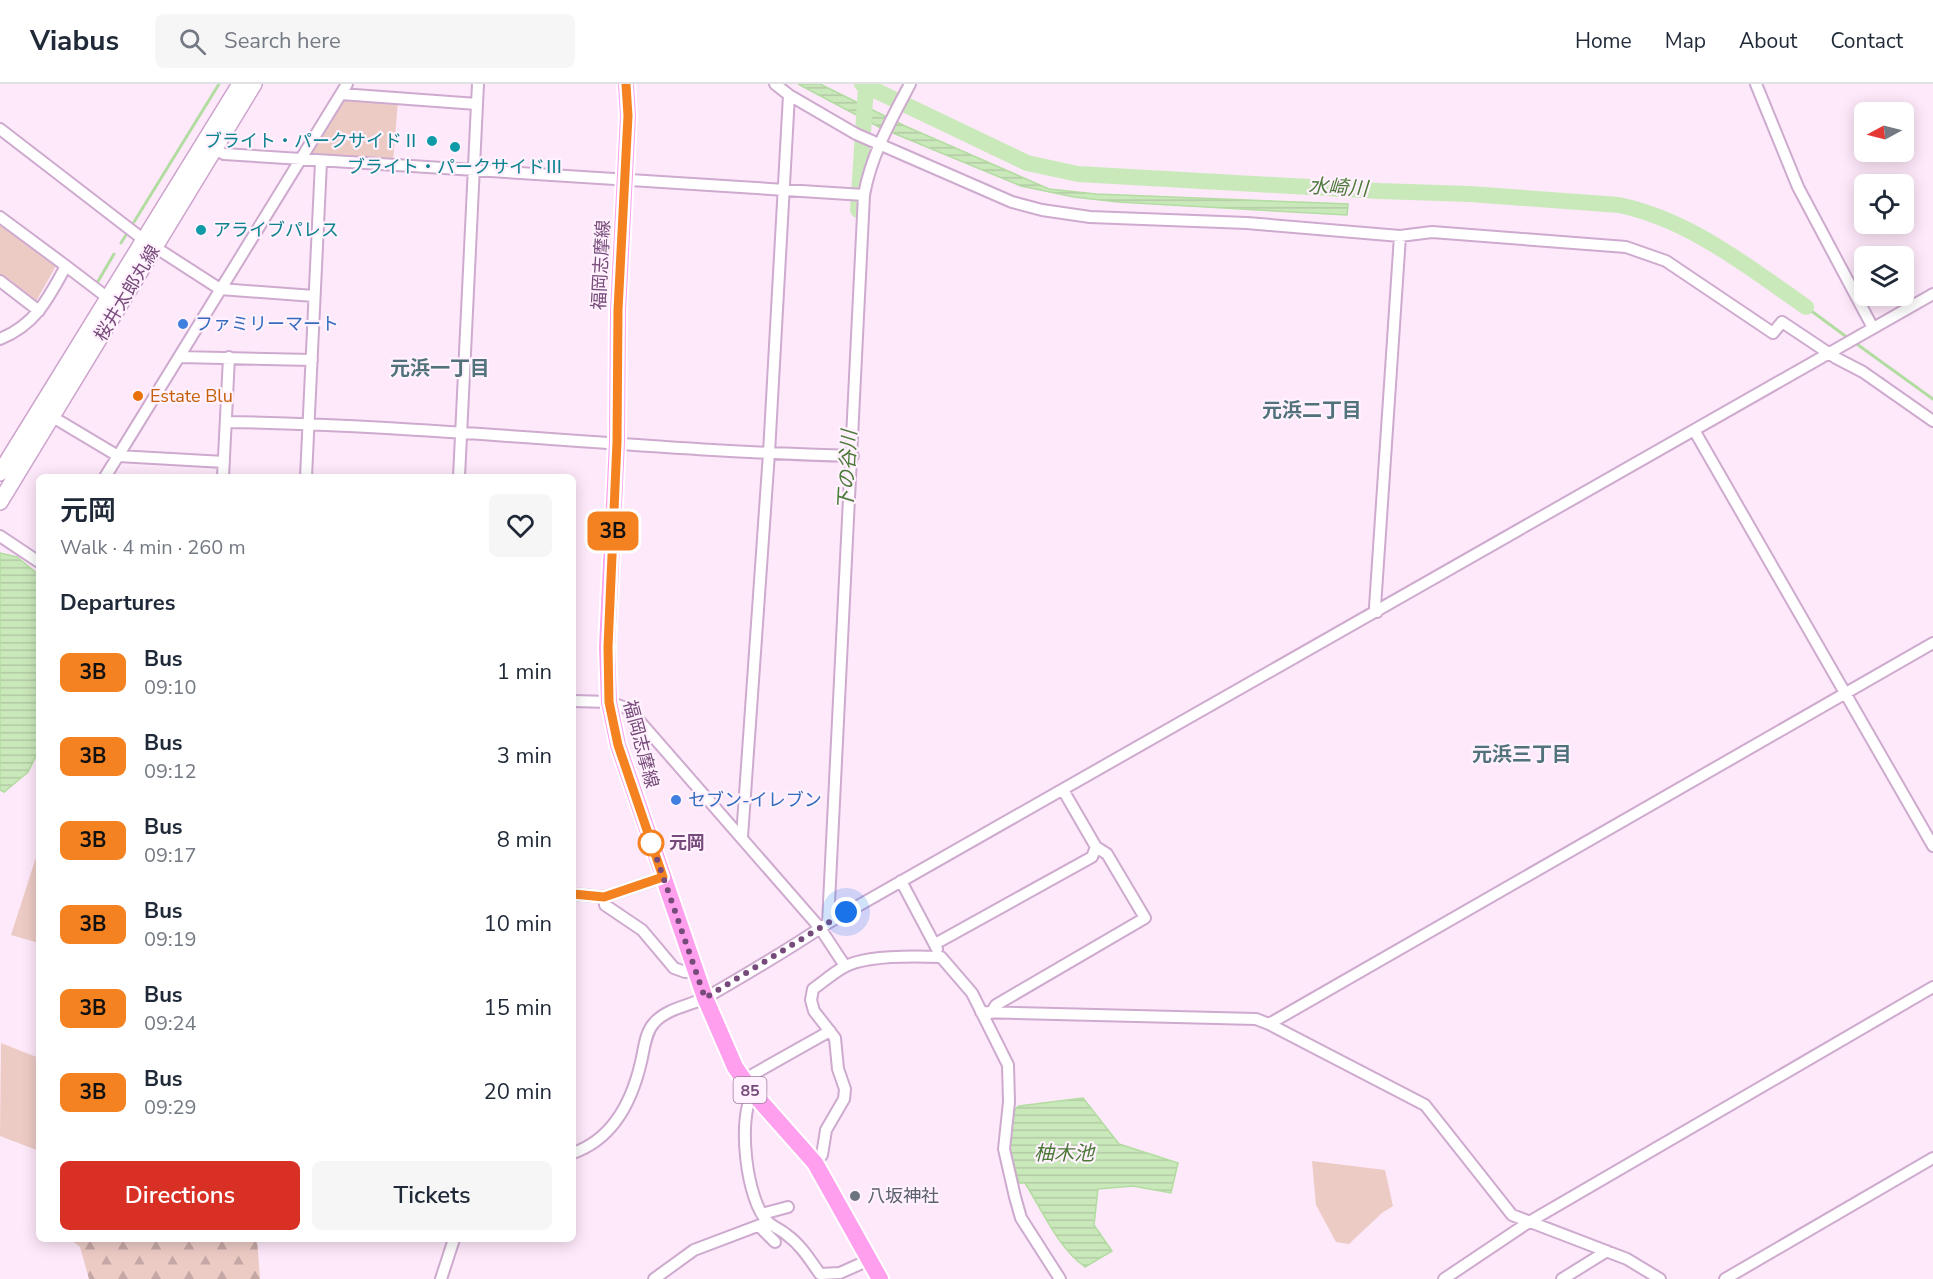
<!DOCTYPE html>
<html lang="en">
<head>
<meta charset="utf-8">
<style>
  :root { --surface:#fff; --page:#f6f6f7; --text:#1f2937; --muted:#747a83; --line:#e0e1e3; --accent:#d93025 }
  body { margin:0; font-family:"Nunito Sans","Noto Sans JP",sans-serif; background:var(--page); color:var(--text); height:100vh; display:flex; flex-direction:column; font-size:22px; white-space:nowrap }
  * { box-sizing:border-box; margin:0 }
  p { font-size:20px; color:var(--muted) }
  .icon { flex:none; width:33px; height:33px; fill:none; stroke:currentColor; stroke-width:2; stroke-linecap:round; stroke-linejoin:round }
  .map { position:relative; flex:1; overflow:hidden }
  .sheet { position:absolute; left:36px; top:390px; width:540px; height:768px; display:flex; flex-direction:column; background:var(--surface); border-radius:9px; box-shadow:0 3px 15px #0003 }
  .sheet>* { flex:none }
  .badge { padding:0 12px; border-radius:9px; font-size:21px; line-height:39px }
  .needle { width:39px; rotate:263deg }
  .controls { position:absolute; left:1854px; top:18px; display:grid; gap:12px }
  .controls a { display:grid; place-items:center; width:60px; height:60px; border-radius:9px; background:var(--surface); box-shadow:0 3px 15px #0003; font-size:30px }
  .you { position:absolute; width:30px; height:30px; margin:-15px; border:4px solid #fff; border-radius:50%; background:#1a73e8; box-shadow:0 0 0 9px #1a73e833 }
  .map>.badge { position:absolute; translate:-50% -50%; box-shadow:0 0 0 3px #fff }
  h2 { padding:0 24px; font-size:22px; line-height:54px }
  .round { display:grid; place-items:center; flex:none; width:63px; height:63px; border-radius:9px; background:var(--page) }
  .headline { display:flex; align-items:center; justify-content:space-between; height:102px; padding:0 24px }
  h1 { font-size:28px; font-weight:600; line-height:45px }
  .primary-button { display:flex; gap:12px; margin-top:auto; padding:12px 24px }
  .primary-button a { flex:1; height:69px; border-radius:9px; background:var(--accent); color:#fff; font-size:24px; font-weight:600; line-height:69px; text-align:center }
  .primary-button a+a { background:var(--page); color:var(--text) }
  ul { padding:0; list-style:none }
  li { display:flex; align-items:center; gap:18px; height:84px; padding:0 24px }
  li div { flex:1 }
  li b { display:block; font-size:22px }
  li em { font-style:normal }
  li .badge { min-width:66px; font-weight:700; text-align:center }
  header { display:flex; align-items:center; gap:36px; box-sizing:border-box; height:84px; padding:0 30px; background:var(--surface); border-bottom:2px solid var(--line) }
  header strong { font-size:28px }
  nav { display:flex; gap:33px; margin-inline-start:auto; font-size:21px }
  .search { width:420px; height:54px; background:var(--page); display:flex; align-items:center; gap:15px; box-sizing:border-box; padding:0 21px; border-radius:9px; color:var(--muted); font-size:22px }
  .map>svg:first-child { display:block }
</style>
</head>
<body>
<header>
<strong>Viabus</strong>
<div class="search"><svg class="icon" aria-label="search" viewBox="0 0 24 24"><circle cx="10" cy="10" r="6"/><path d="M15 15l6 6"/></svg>Search here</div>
<nav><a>Home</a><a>Map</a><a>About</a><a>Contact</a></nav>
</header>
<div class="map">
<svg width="1933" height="1195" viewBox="0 0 1933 1195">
  <defs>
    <pattern id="forest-firs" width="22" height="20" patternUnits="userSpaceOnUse" patternTransform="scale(1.5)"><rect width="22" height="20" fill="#edcbc5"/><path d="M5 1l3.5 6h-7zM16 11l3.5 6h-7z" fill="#c5a7a5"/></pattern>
    <pattern id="water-rules" width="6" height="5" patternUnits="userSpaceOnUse" patternTransform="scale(1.5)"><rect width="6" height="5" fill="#cae9bb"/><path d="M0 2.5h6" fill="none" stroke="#b1c9a4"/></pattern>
  </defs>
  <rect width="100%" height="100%" fill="#fee9fa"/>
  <path fill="#edcbc5" d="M342,15L398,17L393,77L313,73L311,66Z
    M0,141L56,182L35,219L0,194Z
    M39,764V859L11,851Z
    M1,959L39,974V1067L0,1052Z
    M1312,1077L1385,1086L1393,1122L1382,1129L1349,1160L1336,1158L1316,1121Z"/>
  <path fill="url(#forest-firs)" d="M70,1155H257L260,1195H89L80,1163Z"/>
  <path fill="url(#water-rules)" stroke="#b2dca1" stroke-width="1.5" d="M798,0H820L905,42L1049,105L1096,110L1348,120L1347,131L1118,118L1074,113L1021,102L881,44Z
    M0,469L17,473L39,491V666L28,688L4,708L0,706Z
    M1083,1014L1119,1060L1178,1079L1171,1109L1133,1102L1098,1105L1094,1141L1112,1167L1085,1183C1058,1164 1042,1126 1025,1099H1019L1009,1063L1015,1025L1019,1022Z"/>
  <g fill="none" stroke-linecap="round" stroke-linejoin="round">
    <path stroke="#b2dca1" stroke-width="3" d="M134,138L219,0
      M121,159L126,151
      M97,199L114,170
      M1806,223L1848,254
      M1854,258L1933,315"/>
    <path stroke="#cae9bb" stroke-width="16" d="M862,0L1027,79L1078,90L1379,107L1470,110L1619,121C1690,136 1747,182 1806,223
      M858,126L866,2"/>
    <defs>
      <path id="street" d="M775,0L789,11L856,50L1012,118L1042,126L1090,133L1247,139L1400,152L1432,148L1626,163L1666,177L1773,249L1782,238L1836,274L1863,288L1933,337
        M1756,0L1798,103L1873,244
        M341,10L477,20L478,0
        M0,45L144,156L220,205L314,212
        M215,66L224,70L864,111
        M0,133L66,182
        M0,197L39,227
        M0,255C36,240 48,215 66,182L108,214
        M179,273L312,276
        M51,332L118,372L105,393
        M227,338C436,341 644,367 853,372
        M1694,346L1933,762
        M224,378L118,372L347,0
        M223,393L229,273
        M306,393L321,78
        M459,393L477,20
        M0,452L39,478
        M1377,528L1375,523L1400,152
        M573,617L609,618L629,625L820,844L845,882
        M742,753L769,369L789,11
        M901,797L937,865
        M573,810L604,813L663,793
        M604,813L605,821L642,846L674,884L685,888L694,885
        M828,839L864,111C871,71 891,36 910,0
        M935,860L1092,773L1096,763
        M981,928L1256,935L1269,940L1425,1021L1512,1131L1627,1175L1660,1195
        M991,929L996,921L1145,834L1107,770L1096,763L1063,706
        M1269,940L1933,559
        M743,996L830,947
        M753,1009C737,1033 746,1117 768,1138C773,1143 782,1146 787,1151C801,1161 810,1176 820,1190L840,1189L869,1176
        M573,1069C613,1055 632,1017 641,978C644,966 645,949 654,939C667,924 690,922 707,913C747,890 789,865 828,839L1933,210
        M815,1079L822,1071L826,1046L844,1015L845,1005L838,985L835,954L814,927L811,916L813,905C823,898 833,889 844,883C865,871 917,872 941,873L972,909L1008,981L1009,1018L1004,1065L1015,1113L1021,1134L1060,1195
        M762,1130L788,1123
        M759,1142L775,1158
        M441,1195L454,1155
        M654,1195L694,1166L768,1138
        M1444,1195L1529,1138L1933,903
        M1562,1195L1607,1167
        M1725,1195L1933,1074"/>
      <path id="secondary" d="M0,389L240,0
        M0,418L254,0"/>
      <path id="primary" d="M626,0L628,32L618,227L617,358L607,563L609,618L618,661L705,914L735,983L753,1009L815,1079L880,1195"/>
    </defs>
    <use href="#street" stroke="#ceaacf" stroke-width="14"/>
    <use href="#secondary" stroke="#cda3ce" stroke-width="18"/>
    <use href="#primary" stroke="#fff" stroke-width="20"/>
    <use href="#street" stroke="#fff" stroke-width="10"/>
    <use href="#secondary" stroke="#fff" stroke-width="15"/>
    <use href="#primary" stroke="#ff9fee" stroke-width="16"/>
  </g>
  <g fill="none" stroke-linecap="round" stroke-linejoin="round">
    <defs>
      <path id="line" d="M573,810L604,813L663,793L618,661L609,618L608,563L617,358L618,226L628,32L626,0"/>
    </defs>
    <use href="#line" stroke="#fff" stroke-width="14"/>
    <use href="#line" stroke="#f58220" stroke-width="9"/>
    <path stroke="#764a7b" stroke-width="6" stroke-dasharray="0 10.8" d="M651,759L649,752L705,914L846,828"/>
  </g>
  <g fill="#0f9aa8" stroke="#fff1fd" stroke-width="2">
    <circle cx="432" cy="57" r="6"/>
    <circle cx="455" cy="63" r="6"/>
    <circle cx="201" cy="146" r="6"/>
  </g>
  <g fill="#3f7fe0" stroke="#fff1fd" stroke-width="2">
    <circle cx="183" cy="240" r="6"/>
    <circle cx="676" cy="716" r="6"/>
  </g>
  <circle fill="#e8710a" stroke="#fff1fd" stroke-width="2" cx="138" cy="312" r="6"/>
  <circle fill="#fff" stroke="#f58220" stroke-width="3" cx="651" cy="759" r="12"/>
  <circle fill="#6b7280" stroke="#fff1fd" stroke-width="2" cx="855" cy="1112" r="6"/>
  <g text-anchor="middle" stroke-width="4.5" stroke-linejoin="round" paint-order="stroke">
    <rect fill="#fff1fd" stroke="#9f7ca2" stroke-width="1.5" x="733.5" y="993" width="33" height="26" rx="4.5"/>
    <g font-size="16" font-weight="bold" fill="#764a7b">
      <text x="750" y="1012">85</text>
    </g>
    <g font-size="18" fill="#0d838f" stroke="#fff1fd" text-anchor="end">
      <text x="420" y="63">ブライト・パークサイドⅡ</text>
      <text x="455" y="89" text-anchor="middle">ブライト・パークサイドⅢ</text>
      <text x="213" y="152" text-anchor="start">アライブパレス</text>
    </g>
    <g font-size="18" fill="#764a7b" stroke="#fff1fd">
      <text transform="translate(601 181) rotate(-87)" y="6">福岡志摩線</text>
      <text transform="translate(127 209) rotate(-59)" y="6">桜井太郎丸線</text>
      <text transform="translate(641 660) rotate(75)" y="6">福岡志摩線</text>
    </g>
    <g font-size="18" fill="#366cbe" stroke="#fff1fd" text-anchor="start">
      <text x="195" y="246">ファミリーマート</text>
      <text x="688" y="722">セブン-イレブン</text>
    </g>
    <g font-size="18" fill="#c56008" stroke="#fff1fd" text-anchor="start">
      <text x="150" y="318">Estate Blu</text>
    </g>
    <g font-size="18" font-weight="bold" fill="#764a7b" stroke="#fff1fd" text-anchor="start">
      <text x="669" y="765">元岡</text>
    </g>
    <g font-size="18" fill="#5b616d" stroke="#fff1fd" text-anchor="start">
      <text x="867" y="1118">八坂神社</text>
    </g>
    <g font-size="20" font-style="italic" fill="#4c7939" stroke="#fff1fd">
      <text transform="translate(1338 103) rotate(3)" y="7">水崎川</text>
      <text transform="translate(847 386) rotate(-87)" y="7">下の谷川</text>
      <text x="1064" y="1076">柚木池</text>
    </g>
    <g font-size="20" font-weight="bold" fill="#51727b" stroke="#fff1fd">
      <text x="440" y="291">元浜一丁目</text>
      <text x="1312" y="333">元浜二丁目</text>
      <text x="1522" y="677">元浜三丁目</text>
    </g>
  </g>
</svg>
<div class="controls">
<a><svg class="needle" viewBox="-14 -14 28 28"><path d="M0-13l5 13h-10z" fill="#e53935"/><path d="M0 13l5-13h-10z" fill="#747a83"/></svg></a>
<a><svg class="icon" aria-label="locate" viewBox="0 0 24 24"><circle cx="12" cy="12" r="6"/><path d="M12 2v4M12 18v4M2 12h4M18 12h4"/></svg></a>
<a><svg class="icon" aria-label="layers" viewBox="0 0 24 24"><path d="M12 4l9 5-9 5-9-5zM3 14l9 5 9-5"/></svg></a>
</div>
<div class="you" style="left:846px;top:828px"></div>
<b class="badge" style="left:613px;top:447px;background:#f58220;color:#111">3B</b>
<section class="sheet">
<div class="headline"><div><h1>元岡</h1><p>Walk · 4 min · 260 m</p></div><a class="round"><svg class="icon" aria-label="heart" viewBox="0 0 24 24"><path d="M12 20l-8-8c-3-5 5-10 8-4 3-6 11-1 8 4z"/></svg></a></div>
<h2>Departures</h2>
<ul>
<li><span class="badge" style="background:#f58220;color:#111">3B</span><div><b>Bus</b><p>09:10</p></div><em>1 min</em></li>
<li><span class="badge" style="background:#f58220;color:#111">3B</span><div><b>Bus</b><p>09:12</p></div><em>3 min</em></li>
<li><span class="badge" style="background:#f58220;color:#111">3B</span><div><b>Bus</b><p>09:17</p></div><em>8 min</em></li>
<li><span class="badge" style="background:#f58220;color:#111">3B</span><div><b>Bus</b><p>09:19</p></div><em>10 min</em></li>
<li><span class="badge" style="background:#f58220;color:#111">3B</span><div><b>Bus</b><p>09:24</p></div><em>15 min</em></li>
<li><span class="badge" style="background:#f58220;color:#111">3B</span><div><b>Bus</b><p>09:29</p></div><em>20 min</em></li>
</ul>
<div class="primary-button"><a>Directions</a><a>Tickets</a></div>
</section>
</div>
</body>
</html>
